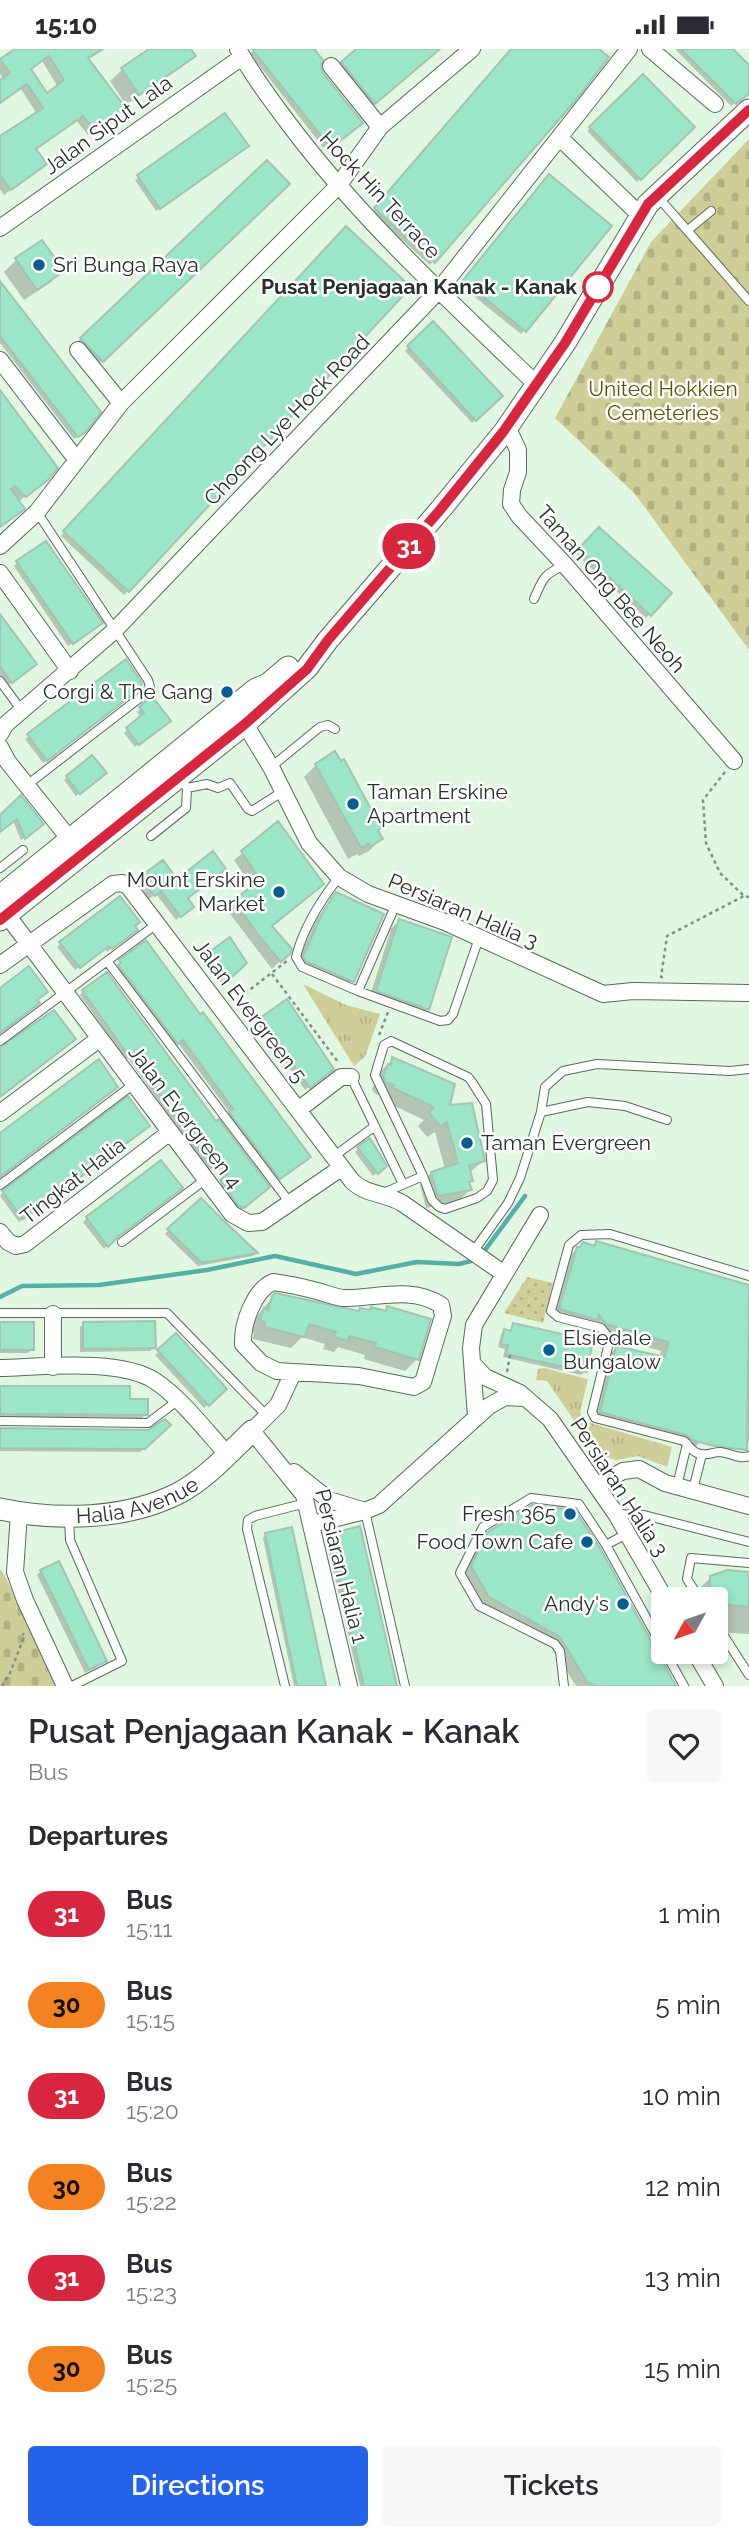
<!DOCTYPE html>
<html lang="en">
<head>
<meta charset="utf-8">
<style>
  :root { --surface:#fff; --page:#f7f7f7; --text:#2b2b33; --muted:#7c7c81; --accent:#2563eb }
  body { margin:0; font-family:Raleway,sans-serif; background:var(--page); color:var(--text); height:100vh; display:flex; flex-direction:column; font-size:26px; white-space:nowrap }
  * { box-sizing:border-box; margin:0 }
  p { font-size:23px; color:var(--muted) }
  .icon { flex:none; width:38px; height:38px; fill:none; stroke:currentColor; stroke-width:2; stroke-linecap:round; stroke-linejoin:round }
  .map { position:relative; height:1637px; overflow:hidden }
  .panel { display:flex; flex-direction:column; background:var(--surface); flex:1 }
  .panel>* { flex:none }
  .badge { padding:0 14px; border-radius:23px; font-size:24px; line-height:46px }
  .needle { width:46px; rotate:230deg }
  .controls { position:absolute; left:651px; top:1538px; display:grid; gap:14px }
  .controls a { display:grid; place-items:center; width:77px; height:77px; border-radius:7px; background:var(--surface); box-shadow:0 4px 10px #0003; font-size:35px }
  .map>.badge { position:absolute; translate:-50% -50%; box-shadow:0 0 0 4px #fff }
  h2 { padding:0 28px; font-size:26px; line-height:63px }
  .round { display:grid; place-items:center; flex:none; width:74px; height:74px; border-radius:7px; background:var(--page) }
  .overview { display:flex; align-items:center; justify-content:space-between; height:119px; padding:0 28px }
  h1 { font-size:33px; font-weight:600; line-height:52px }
  .cta { display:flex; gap:14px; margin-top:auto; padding:14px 28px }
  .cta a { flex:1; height:80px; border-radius:7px; background:var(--accent); color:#fff; font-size:28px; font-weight:600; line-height:80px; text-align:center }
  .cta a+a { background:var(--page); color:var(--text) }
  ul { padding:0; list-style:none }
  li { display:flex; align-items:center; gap:21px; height:91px; padding:0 28px }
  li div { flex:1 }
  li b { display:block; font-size:26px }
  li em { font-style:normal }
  li .badge { min-width:77px; font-weight:700; text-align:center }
  .status { display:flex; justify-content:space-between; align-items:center; height:49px; padding:0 35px; background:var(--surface); direction:ltr }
  .status svg { height:19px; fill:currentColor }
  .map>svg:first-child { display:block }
</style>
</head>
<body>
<div class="status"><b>15:10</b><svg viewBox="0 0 49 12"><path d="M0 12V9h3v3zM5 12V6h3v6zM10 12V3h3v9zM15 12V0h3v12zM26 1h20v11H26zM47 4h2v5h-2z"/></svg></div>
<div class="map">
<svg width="749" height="1637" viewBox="0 0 749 1637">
  <defs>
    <pattern id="grass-dots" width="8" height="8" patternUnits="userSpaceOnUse" patternTransform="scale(1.75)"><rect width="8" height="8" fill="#cecf98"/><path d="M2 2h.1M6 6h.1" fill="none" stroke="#b1b283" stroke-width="1.8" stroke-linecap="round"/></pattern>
    <pattern id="cemetery-stones" width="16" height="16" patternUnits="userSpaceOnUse" patternTransform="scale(1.75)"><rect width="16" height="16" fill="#cecf98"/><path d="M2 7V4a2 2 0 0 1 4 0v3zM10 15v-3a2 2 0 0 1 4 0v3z" fill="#b1b283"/></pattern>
    <pattern id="park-tufts" width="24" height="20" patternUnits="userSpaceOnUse" patternTransform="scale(1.75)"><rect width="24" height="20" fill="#cecf98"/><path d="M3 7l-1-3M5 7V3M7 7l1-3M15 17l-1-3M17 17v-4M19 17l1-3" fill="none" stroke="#b1b283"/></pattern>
  </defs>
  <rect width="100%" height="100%" fill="#e1f7e2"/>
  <path fill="url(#grass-dots)" d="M527,1228L553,1234L543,1274L504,1264Z"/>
  <path fill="url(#cemetery-stones)" d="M749,90V601L635,445L555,369L651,193Z
    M0,1520L5,1527L56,1637H0Z"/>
  <path fill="url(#park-tufts)" d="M303,935L346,956L380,965L365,1008L354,1017Z
    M544,1319L588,1330L580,1363L584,1372L672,1398L667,1418L638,1407L616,1411L597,1405L547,1332L536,1331L538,1320Z"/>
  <path fill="#0003" fill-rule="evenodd" d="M18,0H105L87,11L116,64L88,86L76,71L35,101L45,115L4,146L0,140V90L37,65L21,40L0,54V33L4,30L0,25V13ZM42,12L58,38L47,46L29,21Z
    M152,0H189L193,7L182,18L126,56L110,32L122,21Z
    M255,0H317L313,3L319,18L357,77L326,102L250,5Z
    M359,0H438L371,57L339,18Z
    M513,0H597L430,216L372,164Z
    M675,0H731L749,18V42L731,57Z
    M643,27L693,78L637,133L587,82Z
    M225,66L243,100L156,162L135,131Z
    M267,113L288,135L98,315L77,293Z
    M546,131L610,177L521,285L460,236Z
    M346,180L409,238L124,546L61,487Z
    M41,193L61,222L50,234L24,251L4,223L16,211Z
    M0,235L81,385L74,390L0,294Z
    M433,275L500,347L472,374L405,302Z
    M0,344L41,435L18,453L0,478Z
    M599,480L669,544L646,569L576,505Z
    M17,514L97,578L68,597L14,517Z
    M0,568L28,621L3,640L0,636Z
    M125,613L135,643L43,714L25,690Z
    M152,650L165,675L135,698L124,684L141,669L137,663Z
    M316,716L376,781L381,790L369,802L359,807L357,805L348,810L304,728Z
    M101,727L76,747L64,731L67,728Z
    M9,761L38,778L21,791L13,772L0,781V768Z
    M278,775L270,878L288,904L272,920L227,861L253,839L234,811Z
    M146,826L186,850L187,862L176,871L156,845L149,850L142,840L141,830Z
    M337,845L352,932L344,940L299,920L296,916L316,871Z
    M399,872L428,960L420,968L369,950L391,880Z
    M134,877L132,884L107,903L105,899L75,921L57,898L61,894Z
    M207,907L244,914L222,936L203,911Z
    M121,912L305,1111L276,1133L227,1067L230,1064L178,994L174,997L116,921Z
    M83,942L216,1075L268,1139L264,1144L239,1162L218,1136L225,1129L215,1116L207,1121L128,1009L126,1011L80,946Z
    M286,953L328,1024L305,1041L257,974Z
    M393,1010L447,1058L483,1112L469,1124L470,1141L458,1152L426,1159L420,1136L431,1124L445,1120L435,1083L427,1088L418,1077L424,1071L382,1051L383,1048L374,1044L372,1040L381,1022Z
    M145,1081L19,1173L0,1147L3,1143Z
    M358,1100L385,1117L373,1127L355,1103Z
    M201,1151L256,1204L253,1207L198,1217L165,1185Z
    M87,1169L113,1191L104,1200L83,1173Z
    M597,1194L749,1238V1393L705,1379L700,1393L691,1402L676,1394L592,1372L607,1308L616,1299L659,1309L661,1302L597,1283L591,1276L587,1279L551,1269L568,1209L577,1200L593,1198Z
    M273,1248L358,1264L383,1263L388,1259L417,1310L405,1322L364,1310L365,1306L338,1298L334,1303L323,1300L325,1295L302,1288L291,1299L253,1290L254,1284L249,1283L252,1273Z
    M0,1274L32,1300L28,1304H0Z
    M83,1275L154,1298L150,1302L80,1303V1278Z
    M513,1276L585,1322L581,1326L503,1308L505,1300L498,1298L501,1286L504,1282L509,1283Z
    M176,1287L225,1340L204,1359L155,1306Z
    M0,1338L129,1351L146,1365L142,1369L0,1368Z
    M168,1376L140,1403L0,1402V1380L148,1382Z
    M489,1484L674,1637H576L551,1597L480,1557L463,1526L480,1493Z
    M266,1485L324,1637H294L263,1489Z
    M330,1486L395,1637H360L326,1490Z
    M41,1522L105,1612L102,1615L85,1624L37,1526Z
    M749,1525V1585L716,1583V1550H689L711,1528Z"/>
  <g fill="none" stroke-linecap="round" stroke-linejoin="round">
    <path stroke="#54afa5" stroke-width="4.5" d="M485,1201L525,1147
      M0,1248L22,1237L99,1236L207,1221L275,1207L356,1225L417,1213L459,1215L471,1212"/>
  </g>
  <path fill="#9ae6c6" stroke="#a5c3b5" stroke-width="2" fill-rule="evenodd" d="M15,0H103L88,9L125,58L95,81L83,67L36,100L47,115L11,141L0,126V87L43,59L27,35L0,54V31L10,24L0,10ZM49,7L64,31L47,44L31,20Z
    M149,0H191L196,7L139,46L121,19Z
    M252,0H314L323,11L321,18L323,24L363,74L331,99Z
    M356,0H440L375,55L341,13Z
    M511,0H599L609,8L575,52L435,214L374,159Z
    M681,0H733L749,16V45L736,55Z
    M643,25L695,78L641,131L589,78Z
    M225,64L249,97L160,160L137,126Z
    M267,111L290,135L103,313L80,289Z
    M549,125L612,177L526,283L463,231Z
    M346,177L411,238L129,543L63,482Z
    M42,191L64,222L37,241L15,209Z
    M0,232L101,363L87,382L78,388L0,287Z
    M433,272L503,347L476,372L407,297Z
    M0,341L58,419L49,430L26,448L15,437L11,440L25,460L0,478Z
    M599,478L672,544L651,567L578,500Z
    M46,492L103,574L73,595L16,512Z
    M0,565L37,615L12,634L0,617Z
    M126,610L142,634L141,639L47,712L27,685Z
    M152,647L171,672L139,696L126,679L144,664L139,658Z
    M335,702L341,712L344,710L381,779L378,781L383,790L371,797L369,794L361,799L315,715Z
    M92,706L107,724L80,745L66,727Z
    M21,746L44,775L25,790L17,770L0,783V766Z
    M278,772L324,835L272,877L292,900L290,905L281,913L259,887L234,851L260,831L241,802Z
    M213,802L226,820L188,849L194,858L181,868L161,842L155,847L146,835L145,824L163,811L177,830Z
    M336,843L384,865L354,933L307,913L303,907L324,861Z
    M120,847L140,873L135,877L138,881L112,900L109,897L80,919L59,893Z
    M399,870L452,888L429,961L376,942Z
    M230,888L247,914L226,934L205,906Z
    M146,891L200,965L203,963L311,1108L280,1130L229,1063L233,1060L183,991L178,995L118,916L121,914L119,911Z
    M29,917L48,943L37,951L40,954L0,984V939Z
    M107,923L216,1072L219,1070L270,1138L244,1159L239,1157L220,1131L228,1124L219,1113L211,1119L133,1007L130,1009L82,941Z
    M287,950L334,1020L310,1039L260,969Z
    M54,961L76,990L0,1048V998Z
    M392,1008L455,1035L450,1056L472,1054L485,1112L469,1117L473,1132L469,1133L472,1141L438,1147L431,1123L458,1114L447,1073L440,1077L429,1064L434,1058L393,1039L394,1036L385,1033L383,1027L388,1015L391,1016Z
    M99,1010L118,1038L0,1128V1084Z
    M128,1047L150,1077L23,1170L2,1142Z
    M370,1089L387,1117L378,1125L357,1098Z
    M161,1111L183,1139L118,1188L108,1198L86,1168Z
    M201,1149L224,1172L258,1204L202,1214L167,1180Z
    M596,1192L749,1236L747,1401L714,1397L692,1391L686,1386L600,1363L616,1297L665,1308L668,1293L606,1275L599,1266L598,1271L559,1260L577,1198H580L583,1193L595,1197Z
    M275,1244L359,1262L360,1259L370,1261L371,1258L386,1262L387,1257L431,1270L419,1311L375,1298L376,1294L349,1287L348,1292L334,1288L336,1283L309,1275L305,1288L264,1278L265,1273L260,1271L264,1259L268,1261L272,1247Z
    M155,1272L156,1299L83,1300V1273Z
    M0,1273H34V1301H0Z
    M513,1274L593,1292L587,1323L506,1305L508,1296L501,1295L504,1280L511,1282Z
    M176,1284L227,1340L209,1357L157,1301Z
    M0,1337H130V1350H148V1366L0,1365Z
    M165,1370L171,1376L145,1400L0,1399V1379L148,1381Z
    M532,1456L575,1461L600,1499L676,1637H596L587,1633L560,1588L489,1548L471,1517L488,1483Z
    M360,1477L397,1637H364L329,1485Z
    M292,1478L326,1637H297L265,1484Z
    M59,1512L107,1612L89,1621L40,1521Z
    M727,1521L749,1523V1558L729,1556L710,1548V1527Z"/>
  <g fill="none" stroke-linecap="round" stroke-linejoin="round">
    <defs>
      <path id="lane" d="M658,148L749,252
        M688,181L711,162
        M534,550C543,529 544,525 565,516
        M0,632L22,662
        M271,718L320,678L328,676L335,680
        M27,736L146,644L150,638L148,631L37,463
        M187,739L207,735L218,739L230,734L248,760L252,762L282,743
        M151,787L186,759L187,739L184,735
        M0,819L23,801
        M339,828C321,851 303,880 296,908L302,918L358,942L440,972L448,971L453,965L479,889
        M107,912L290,1154
        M358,942L396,855
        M0,992L158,874
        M391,992L468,1028L472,1033L486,1055L493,1131L487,1142L477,1149L445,1160L439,1158L432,1151L423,1127L375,1026L384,996Z
        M351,1028L403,1135
        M541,1063L588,1053L625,1057L667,1071
        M333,1108L375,1077
        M0,1136L134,1035
        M381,1145L423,1127
        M122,1193L206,1130
        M473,1203L508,1154L520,1129L541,1063L545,1038L563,1022L597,1015L730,1022L749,1020
        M749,1227L610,1185L581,1186L569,1196L551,1262L558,1268L601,1279L610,1290L592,1363L595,1369L684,1392C688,1396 691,1401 697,1404C707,1408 711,1403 720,1403C731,1404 739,1411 749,1407
        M0,1264H167L267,1367
        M0,1372L148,1374L177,1352
        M677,1437L687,1395
        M693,1441L702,1405
        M365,1462L405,1637
        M616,1465L644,1466L749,1493
        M69,1469L70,1491L122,1612L72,1637
        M606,1496L628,1484
        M700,1550L687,1530L691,1509L749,1514
        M716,1575L724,1587
        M716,1591L724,1587L749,1626
        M665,1603L684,1637
        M285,1637L247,1480L248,1471L255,1467L306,1454
        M564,1637L560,1602L555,1595L479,1557L460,1524L483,1478L531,1449L579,1455L606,1496L663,1599"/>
      <path id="street" d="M238,0C252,26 271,51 289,75C361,171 451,253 537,336
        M650,0L715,55
        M331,17L380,78
        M560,89L640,166
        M0,179L242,8
        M78,301L121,354
        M0,311L76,410
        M504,383L511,386L518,401V423L512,441L511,455L519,467L565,516L734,712
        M0,497L37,463L121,354L338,137L380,78L472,0
        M0,524L70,622
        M245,675L271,718L309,794L339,828L368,845L445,873L603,945L633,942L749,944
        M0,685L5,676L114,582L439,241L629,0
        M0,698L8,713L76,798
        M7,866L232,1165L248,1174L262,1173L341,1119
        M0,916L113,835L122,834L128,837L352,1132C366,1146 385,1144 402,1154L503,1224
        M298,1061L341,1028H351
        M0,1064L99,990
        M0,1183L8,1193L16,1197L25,1195L170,1083
        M273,1233C288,1235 302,1238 317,1242C325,1244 335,1248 343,1249C375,1250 411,1236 441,1256L443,1267L423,1333L414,1338L359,1327L277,1322L261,1314L243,1295C242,1275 254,1241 273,1233Z
        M472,1314L485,1328L520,1344L550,1370L616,1465L665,1550
        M53,1318V1265
        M0,1319C42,1318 120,1309 155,1332C181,1349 206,1382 227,1405
        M293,1324L278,1356L252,1382L304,1446L349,1637
        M476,1368L471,1299L474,1276L540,1166
        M294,1423L329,1451L362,1461
        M597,1436L623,1422L639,1420L665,1434L749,1457
        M19,1464L15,1523L25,1551L65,1637
        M312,1475L365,1462L379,1456L489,1357L505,1348L524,1349
        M695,1603L715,1637"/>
      <g id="secondary">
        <path d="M0,847L205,681L256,640L268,635L288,618"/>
        <path d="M0,871L245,675L307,619L328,591L440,461L504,383L565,294L648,155L749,61"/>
        <path id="s1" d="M0,1460C57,1472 126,1471 179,1444C207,1429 230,1403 252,1382"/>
      </g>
    </defs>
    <use href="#lane" stroke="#586c59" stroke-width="10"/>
    <use href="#street" stroke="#586c59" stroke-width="18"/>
    <use href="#secondary" stroke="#586c59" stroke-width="23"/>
    <path stroke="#819082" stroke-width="2.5" stroke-dasharray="3.5 3.5" stroke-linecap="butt" d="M725,723L703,751L706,794L720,824L744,847L749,848
      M272,925L338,1013
      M663,928H661L667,887L744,847
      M234,953L287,912
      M379,986L388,963
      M507,1323L510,1306
      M2,1637L10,1624L24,1588L23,1584"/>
    <use href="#lane" stroke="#fff" stroke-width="8"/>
    <use href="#street" stroke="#fff" stroke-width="16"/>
    <use href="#secondary" stroke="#fff" stroke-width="21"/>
  </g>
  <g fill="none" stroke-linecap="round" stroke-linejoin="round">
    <defs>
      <path id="line" d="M0,871L245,675L307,620L328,591L440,461L503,383L565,294L648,155L749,61"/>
    </defs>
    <use href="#line" stroke="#fff" stroke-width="16"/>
    <use href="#line" stroke="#d7263d" stroke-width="10"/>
  </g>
  <g fill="#065e90" stroke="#fff" stroke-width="2.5">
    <circle cx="39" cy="216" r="7"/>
    <circle cx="227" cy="643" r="7"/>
    <circle cx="353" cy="755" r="7"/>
    <circle cx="279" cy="843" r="7"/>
    <circle cx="467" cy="1094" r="7"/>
    <circle cx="549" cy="1301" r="7"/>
    <circle cx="570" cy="1465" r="7"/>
    <circle cx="587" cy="1493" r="7"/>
    <circle cx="623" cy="1555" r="7"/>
  </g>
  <circle fill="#fff" stroke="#d7263d" stroke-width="3.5" cx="598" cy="238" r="14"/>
  <g text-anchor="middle" stroke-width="5" stroke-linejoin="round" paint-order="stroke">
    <g font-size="21" fill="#283129" stroke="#fff">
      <text transform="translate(108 76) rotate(-36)" y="7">Jalan Siput Lala</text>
      <text transform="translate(380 146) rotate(47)" y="7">Hock Hin Terrace</text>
      <text transform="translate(287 371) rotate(-46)" y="7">Choong Lye Hock Road</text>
      <text transform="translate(611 540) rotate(49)" y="7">Taman Ong Bee Neoh</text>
      <text transform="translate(463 862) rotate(23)" y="7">Persiaran Halia 3</text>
      <text transform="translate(250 962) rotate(53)" y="7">Jalan Evergreen 5</text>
      <text transform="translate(185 1068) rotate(53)" y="7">Jalan Evergreen 4</text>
      <text transform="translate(73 1132) rotate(-38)" y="7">Tingkat Halia</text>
      <text transform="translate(619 1438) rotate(57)" y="7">Persiaran Halia 3</text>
      <text dy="7" stroke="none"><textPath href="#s1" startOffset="140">Halia Avenue</textPath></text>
      <text transform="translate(341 1517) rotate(76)" y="7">Persiaran Halia 1</text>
    </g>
    <g font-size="21" fill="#283129" stroke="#fff" text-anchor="end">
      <text x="53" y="223" text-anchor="start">Sri Bunga Raya</text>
      <text x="213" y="650">Corgi &amp; The Gang</text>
      <text x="367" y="750" text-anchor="start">Taman Erskine<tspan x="367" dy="24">Apartment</tspan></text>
      <text x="265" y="838">Mount Erskine<tspan x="265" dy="24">Market</tspan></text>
      <text x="481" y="1101" text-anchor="start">Taman Evergreen</text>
      <text x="563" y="1296" text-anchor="start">Elsiedale<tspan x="563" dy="24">Bungalow</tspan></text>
      <text x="556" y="1472">Fresh 365</text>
      <text x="573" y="1500">Food Town Cafe</text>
      <text x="609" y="1562">Andy's</text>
    </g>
    <g font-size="21" font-weight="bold" fill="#283129" stroke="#fff" text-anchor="end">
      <text x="577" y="245">Pusat Penjagaan Kanak - Kanak</text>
    </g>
    <g font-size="21" fill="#575601" stroke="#fff">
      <text x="663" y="347">United Hokkien<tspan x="663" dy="24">Cemeteries</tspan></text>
    </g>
  </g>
</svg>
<div class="controls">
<a><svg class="needle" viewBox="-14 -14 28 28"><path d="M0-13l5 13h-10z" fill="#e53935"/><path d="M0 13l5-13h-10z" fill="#7c7c81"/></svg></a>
</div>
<b class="badge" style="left:409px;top:497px;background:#d7263d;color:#fff">31</b>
</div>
<section class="panel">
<div class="overview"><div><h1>Pusat Penjagaan Kanak - Kanak</h1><p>Bus</p></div><a class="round"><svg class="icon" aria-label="heart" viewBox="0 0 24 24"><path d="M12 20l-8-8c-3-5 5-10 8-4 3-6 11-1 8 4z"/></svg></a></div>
<h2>Departures</h2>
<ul>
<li><span class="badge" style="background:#d7263d;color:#fff">31</span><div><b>Bus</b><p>15:11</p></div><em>1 min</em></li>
<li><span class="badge" style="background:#f58220;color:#111">30</span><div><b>Bus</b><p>15:15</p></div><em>5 min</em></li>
<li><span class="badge" style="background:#d7263d;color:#fff">31</span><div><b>Bus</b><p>15:20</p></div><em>10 min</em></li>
<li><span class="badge" style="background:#f58220;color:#111">30</span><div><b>Bus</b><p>15:22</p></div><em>12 min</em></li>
<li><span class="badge" style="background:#d7263d;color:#fff">31</span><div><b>Bus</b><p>15:23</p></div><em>13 min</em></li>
<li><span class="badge" style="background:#f58220;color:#111">30</span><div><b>Bus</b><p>15:25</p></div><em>15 min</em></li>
</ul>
<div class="cta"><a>Directions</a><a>Tickets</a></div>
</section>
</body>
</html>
